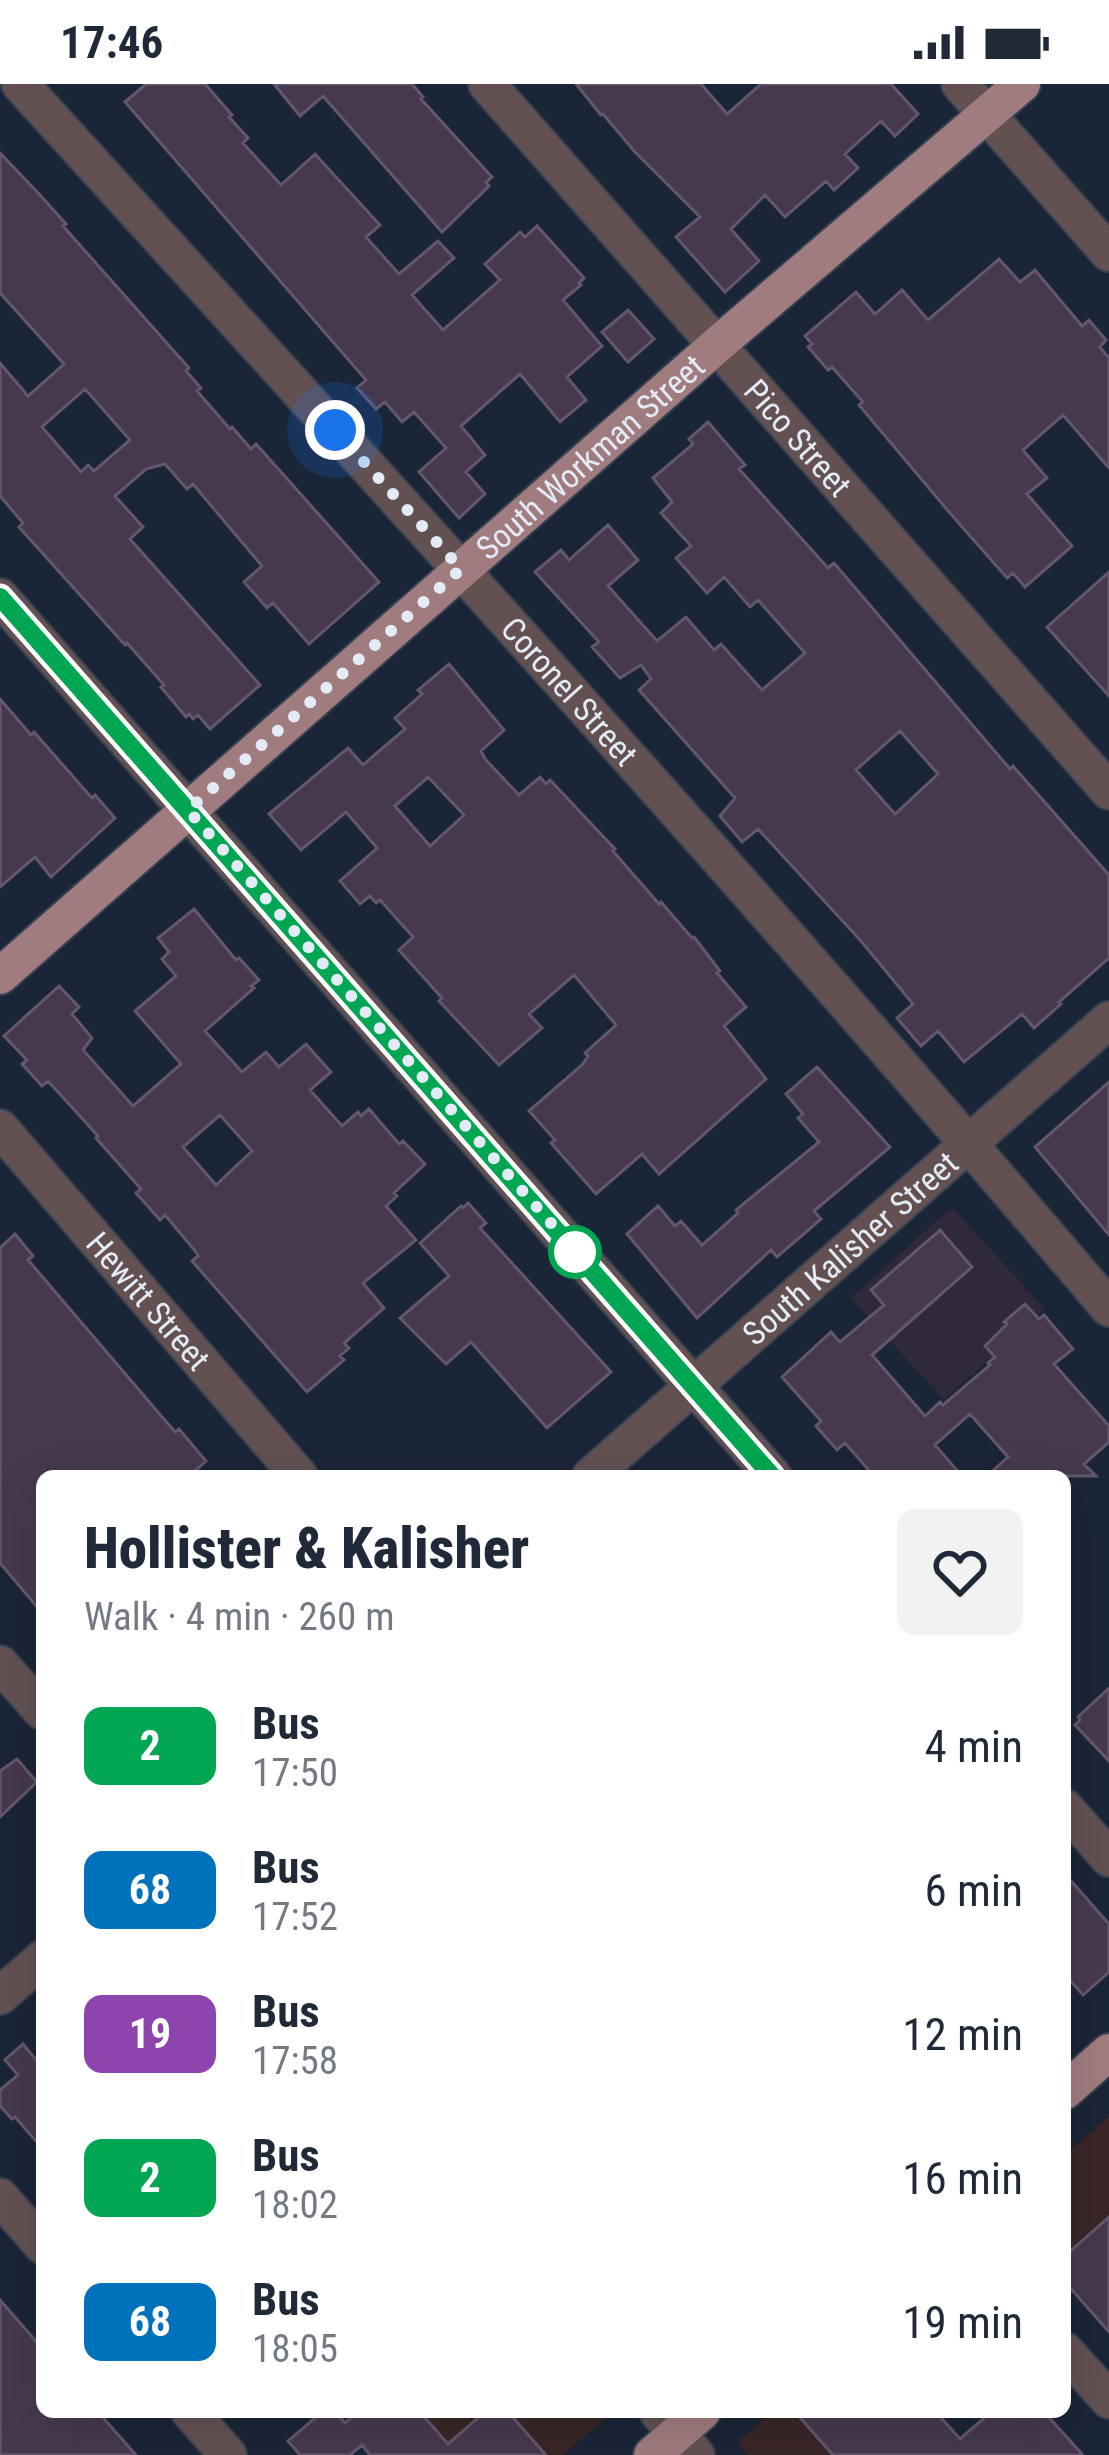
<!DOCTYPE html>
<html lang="en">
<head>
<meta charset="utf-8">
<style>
  :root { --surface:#fff; --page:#f2f2f3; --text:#1f2937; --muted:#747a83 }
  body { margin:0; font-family:"Roboto Condensed",sans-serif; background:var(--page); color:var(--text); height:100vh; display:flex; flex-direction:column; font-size:45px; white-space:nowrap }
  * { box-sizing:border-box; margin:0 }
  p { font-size:39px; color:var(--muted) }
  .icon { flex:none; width:66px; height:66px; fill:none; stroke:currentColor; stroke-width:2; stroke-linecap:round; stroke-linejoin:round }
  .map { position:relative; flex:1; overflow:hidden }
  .sheet { position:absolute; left:36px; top:1386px; width:1035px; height:948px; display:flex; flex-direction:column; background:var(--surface); border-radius:18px; box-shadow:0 12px 48px #0002 }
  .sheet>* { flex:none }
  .badge { padding:0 24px; border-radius:18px; font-size:42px; line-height:78px }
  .you { position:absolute; width:60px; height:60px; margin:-30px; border:9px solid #fff; border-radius:50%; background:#1a73e8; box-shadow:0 0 0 18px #1a73e833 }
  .map>.badge { position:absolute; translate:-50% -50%; box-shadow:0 0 0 6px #fff }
  .round { display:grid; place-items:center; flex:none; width:126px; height:126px; border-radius:18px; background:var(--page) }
  .summary { display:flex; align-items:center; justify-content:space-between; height:204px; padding:0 48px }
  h1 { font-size:57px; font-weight:800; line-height:90px }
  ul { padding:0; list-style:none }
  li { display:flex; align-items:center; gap:36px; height:144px; padding:0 48px }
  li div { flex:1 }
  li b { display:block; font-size:45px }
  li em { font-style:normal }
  li .badge { min-width:132px; font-weight:700; text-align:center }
  .status { display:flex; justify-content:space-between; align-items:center; height:84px; padding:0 60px; background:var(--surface); direction:ltr }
  .status svg { height:33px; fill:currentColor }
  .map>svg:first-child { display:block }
</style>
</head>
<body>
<div class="status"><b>17:46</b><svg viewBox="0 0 49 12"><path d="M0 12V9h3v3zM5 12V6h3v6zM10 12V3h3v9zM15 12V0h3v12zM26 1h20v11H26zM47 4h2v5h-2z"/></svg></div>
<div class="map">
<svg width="1109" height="2371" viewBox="0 0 1109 2371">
  <rect width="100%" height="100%" fill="#1a2537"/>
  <path fill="#3a2627" d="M1109,2032V2248L1065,2198V2071Z
    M406,2328H604L608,2332L563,2371H370L364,2364Z
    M771,2328H876L827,2371H748L737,2358Z"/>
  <path fill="#2f2939" d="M952,1123L1045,1225L944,1316L851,1214Z"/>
  <path fill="#46394e" stroke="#64576d" stroke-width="3" fill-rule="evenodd" d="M146,0H205L232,31L229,33L248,54L243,59L281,101L315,70L380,141L366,153L399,190L438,157L454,174L412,211L443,246L500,196L485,180L520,148L525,153L537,142L584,194L579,199L581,201L563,216L602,262L567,293L586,316L560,338L520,290L461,342L485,371L466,388L485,410L459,434L419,388L446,364L414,328L402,338L385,318L376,325L357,304L366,296L125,18Z
    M274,0H412L423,13L421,15L492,93L486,98L489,102L442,148L323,12L300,32Z
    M576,0H701L727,30L761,0H891L918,30L895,52L881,37L845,70L858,84L834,106L826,97L785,133L765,111L731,145L759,177L725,208L676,153L700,133L635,68L603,30L601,31Z
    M0,69L40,111L66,140L63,142L189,284L186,287L201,304L197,307L230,345L232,343L251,365L256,360L379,498L309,560L273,519L267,524L244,498L262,482L193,400L187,405L165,380L146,385L115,412L143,443L130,455L260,601L210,645L198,631L193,635L189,630L186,633L161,603L164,601L127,559L125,561L19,443L23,439L0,412V279L28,312L64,280L0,209ZM85,305L130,356L94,387L88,381L81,388L42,343Z
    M999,175L1020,198L1035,186L1082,242L1089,236L1106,256L1100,263L1109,274V384L1063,331L1023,366L1047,394L1027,410L1072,462L1025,503L1013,489L1007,494L949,428L859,321L863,318L832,283L828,286L808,263L812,260L805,252L856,208L875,230L902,206L928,236Z
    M628,226L654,255L628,278L602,248Z
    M708,338L745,381L739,385L828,484L834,479L1010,685L1013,682L1109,791V874L1059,918L1061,920L1034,944L1022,930L964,978L938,947L921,962L897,934L913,920L861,857L758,745L742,758L720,732L735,714L639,606L651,595L641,581L620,594L592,563L599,558L535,488L561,466L569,476L608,441L638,476L608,502L657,557L686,533L714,566L721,560L762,606L805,569L758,516L750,523L724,493L707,509L676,474L691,462L661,429L672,418L653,394L693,360L689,355ZM900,647L938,690L895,730L856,686Z
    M1109,488V612L1047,543Z
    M449,580L504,646L481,667L485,675L519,711L540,693L546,700L550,696L615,765L613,767L659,820L661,818L692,854L694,853L720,887L717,889L746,923L724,942L766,995L659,1090L642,1070L596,1110L551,1059L555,1056L529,1027L582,981L588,972L585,969L616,941L574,891L529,930L542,944L499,981L439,917L442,914L399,866L413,853L380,816L376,819L370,812L360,820L340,797L377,764L346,728L301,766L269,730L348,664L363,681L405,645L395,634L422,610L418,606ZM428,693L464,731L430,762L395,722Z
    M0,615L31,651L34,648L92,714L95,711L115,734L51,793L35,773L0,803Z
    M194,825L236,876L239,874L259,896L251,902L254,904L205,947L242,988L266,968L279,983L306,960L331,988L310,1006L342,1042L358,1028L361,1032L369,1025L399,1060L403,1057L425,1080L394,1109L397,1112L386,1122L416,1156L363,1199L384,1224L344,1259L349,1264L340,1272L344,1276L307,1308L192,1177L198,1172L196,1168L165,1131L160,1136L136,1109L141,1105L96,1054L98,1052L48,997L42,1002L22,980L27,976L4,952L59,902L79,923L72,930L92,954L83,966L133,1022L181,980L135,927L176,892L162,875L169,868L158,854ZM220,1031L252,1067L216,1101L183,1063Z
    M817,983L890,1063L814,1127L821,1135L777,1173L771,1166L697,1234L627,1150L658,1122L675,1142L681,1137L702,1161L738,1129L736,1126L819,1058L798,1034L803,1030L786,1010Z
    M1109,998V1151L1035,1063Z
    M468,1119L486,1139L480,1144L611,1288L547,1344L471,1258L446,1280L400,1234L449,1192L420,1159L461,1122L463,1124Z
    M940,1146L972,1183L872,1271L925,1332L940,1318L943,1321L990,1281L988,1279L995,1273L985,1262L1007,1240L1004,1238L1025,1220L1039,1235L1044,1231L1073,1265L1054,1280L1109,1342V1358L1084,1380L1096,1392H987L1008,1373L970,1330L935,1361L962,1392H874L845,1359L837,1366L816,1342L821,1337L782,1293L831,1248L840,1258L884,1221L871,1206Z
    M15,1150L33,1172L28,1176L175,1348L179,1345L206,1377L189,1392H42V1529L0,1479V1164Z
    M1109,1604V1677L1075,1641L1080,1636L1078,1633Z
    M17,1675L37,1698L0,1733V1687Z
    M1065,1790L1109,1840V1888L1083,1911L1065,1891Z
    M23,1960L36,1976L42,1971V2064L15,2033L12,2035L0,2022V2006L18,1991L5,1976Z
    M1109,2133V2248L1065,2198V2172Z
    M0,2216L42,2264V2328H98L136,2371H0Z
    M322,2328H335L345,2339L358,2328H420L448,2360L485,2328H508L546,2371H370L362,2361L350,2371H300L288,2357Z
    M795,2328H936L960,2355L991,2328H1044L1083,2371H833Z"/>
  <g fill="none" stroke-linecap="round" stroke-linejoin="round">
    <defs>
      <g id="minor">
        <path id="s1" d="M20,0C388,404 756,808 1109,1224"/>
        <path id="s2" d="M487,0L1109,707"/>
        <path d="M960,0L1109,169"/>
        <path d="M0,513L773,1392"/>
        <path id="s3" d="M0,1044L299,1392"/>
        <path id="s4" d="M591,1392L1109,936"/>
        <path d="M0,1580L42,1627"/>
        <path d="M1065,1724L1109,1774"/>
        <path d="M0,1912L42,1875"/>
        <path d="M0,2113L42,2161"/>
        <path d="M1065,2267L1109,2316"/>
        <path d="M190,2328L228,2371"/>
        <path d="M658,2328L696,2371"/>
      </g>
      <g id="major">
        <path id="s5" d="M0,892L717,261L1022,0"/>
        <path d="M1065,2007L1109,1968"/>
        <path d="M652,2371L702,2328"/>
      </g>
    </defs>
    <use href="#minor" stroke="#364152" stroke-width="40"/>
    <use href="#major" stroke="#364152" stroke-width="40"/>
    <path stroke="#727b8b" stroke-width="6" stroke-dasharray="6 6" stroke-linecap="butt" d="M613,2328L611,2330L616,2331"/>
    <use href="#minor" stroke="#635152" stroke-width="36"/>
    <use href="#major" stroke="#a07c7e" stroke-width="36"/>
  </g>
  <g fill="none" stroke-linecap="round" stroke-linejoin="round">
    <defs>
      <path id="line" d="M0,513L772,1392"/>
    </defs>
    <use href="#line" stroke="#fff" stroke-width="27"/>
    <use href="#line" stroke="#00a651" stroke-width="18"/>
    <path stroke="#e3ebf7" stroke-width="12" stroke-dasharray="0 21.6" d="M335,346L461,485L188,726L578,1170L575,1168"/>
  </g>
  <circle fill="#fff" stroke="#00a651" stroke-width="6" cx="575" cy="1168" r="24"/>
  <g text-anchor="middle" stroke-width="12" stroke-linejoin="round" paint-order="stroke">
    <g font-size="33" fill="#e3ebf7" stroke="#090e16">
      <text dy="12" stroke="none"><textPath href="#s2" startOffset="471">Pico Street</textPath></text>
      <text dy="12" stroke="none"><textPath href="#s5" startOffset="786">South Workman Street</textPath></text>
      <text dy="12" stroke="none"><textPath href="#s1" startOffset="819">Coronel Street</textPath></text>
      <text dy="12" stroke="none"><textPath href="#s4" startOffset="345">South Kalisher Street</textPath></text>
      <text dy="12" stroke="none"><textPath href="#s3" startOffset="228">Hewitt Street</textPath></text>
    </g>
  </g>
</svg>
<div class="you" style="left:335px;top:346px"></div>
<section class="sheet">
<div class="summary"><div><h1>Hollister &amp; Kalisher</h1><p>Walk · 4 min · 260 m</p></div><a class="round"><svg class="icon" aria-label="heart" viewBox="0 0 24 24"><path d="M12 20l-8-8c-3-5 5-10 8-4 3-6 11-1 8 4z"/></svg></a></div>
<ul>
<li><span class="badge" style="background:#00a651;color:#fff">2</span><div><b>Bus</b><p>17:50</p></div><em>4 min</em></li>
<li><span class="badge" style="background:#0072bc;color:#fff">68</span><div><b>Bus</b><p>17:52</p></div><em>6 min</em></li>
<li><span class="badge" style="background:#8e44ad;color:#fff">19</span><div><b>Bus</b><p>17:58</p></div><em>12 min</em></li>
<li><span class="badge" style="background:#00a651;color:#fff">2</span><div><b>Bus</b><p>18:02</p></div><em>16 min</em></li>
<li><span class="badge" style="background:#0072bc;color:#fff">68</span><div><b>Bus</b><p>18:05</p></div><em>19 min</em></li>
</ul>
</section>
</div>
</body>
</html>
